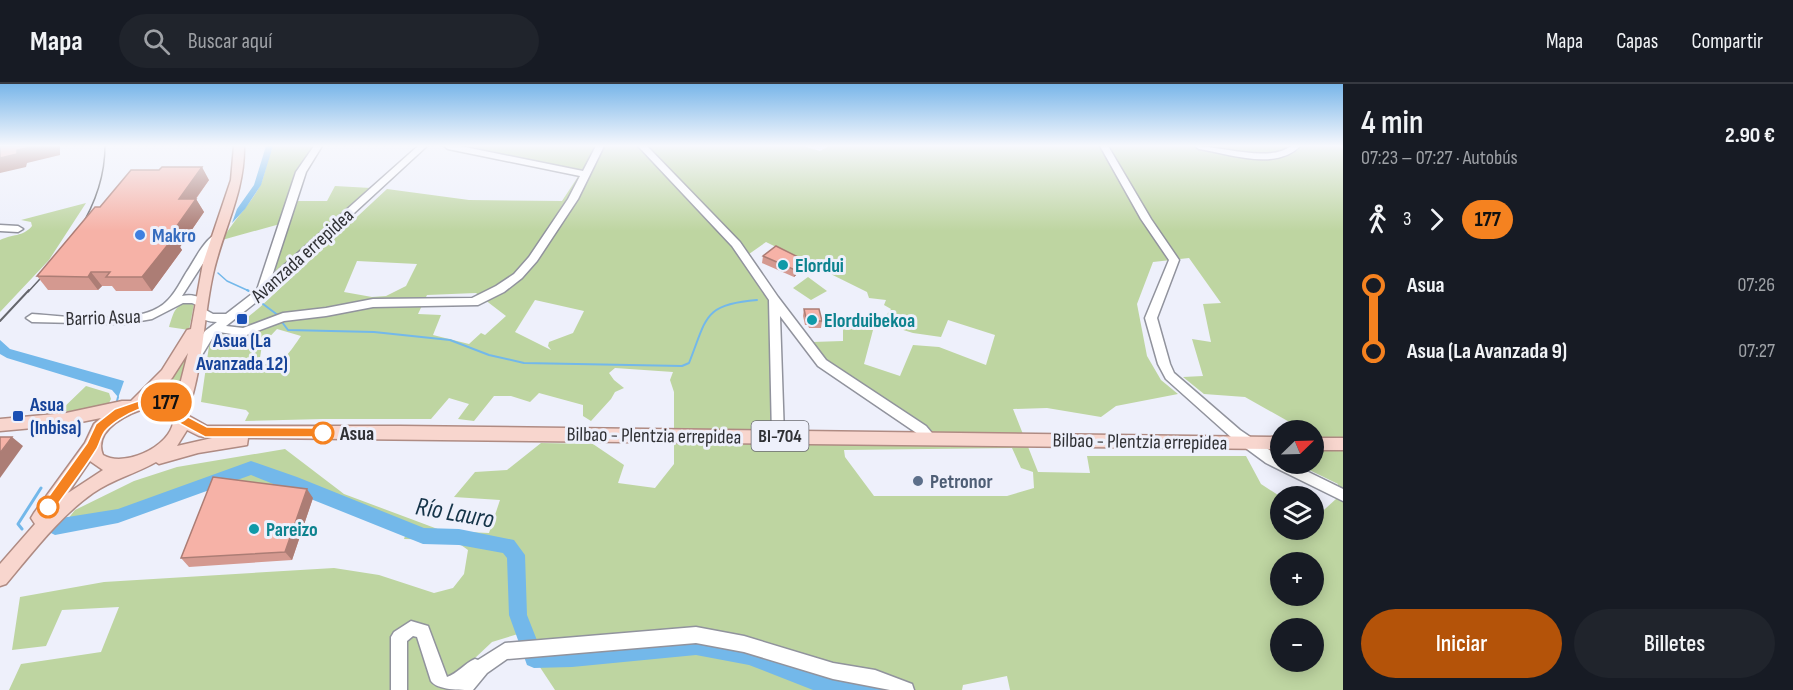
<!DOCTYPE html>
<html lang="es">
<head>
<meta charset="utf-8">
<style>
  :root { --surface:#171b24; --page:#20242c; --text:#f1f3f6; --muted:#9ea1a6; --line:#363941; --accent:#b45309 }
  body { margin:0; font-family:"Sofia Sans Condensed",sans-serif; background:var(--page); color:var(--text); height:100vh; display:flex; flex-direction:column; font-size:22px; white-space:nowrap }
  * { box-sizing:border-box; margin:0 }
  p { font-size:20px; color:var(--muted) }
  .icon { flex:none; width:33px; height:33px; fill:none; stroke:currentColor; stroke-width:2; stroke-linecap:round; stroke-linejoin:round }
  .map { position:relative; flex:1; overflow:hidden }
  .drawer { display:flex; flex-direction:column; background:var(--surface); width:450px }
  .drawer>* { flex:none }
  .badge { padding:0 12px; border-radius:20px; font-size:21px; line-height:39px }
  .needle { width:39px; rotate:67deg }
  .tools { position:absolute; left:1270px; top:336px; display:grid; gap:12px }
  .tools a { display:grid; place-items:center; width:54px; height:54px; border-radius:50%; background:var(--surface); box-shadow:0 3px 15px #0003; font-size:30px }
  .map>.badge { position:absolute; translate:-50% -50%; box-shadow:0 0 0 3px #fff }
  .legs { display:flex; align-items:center; gap:9px; height:66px; padding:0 18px; font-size:20px }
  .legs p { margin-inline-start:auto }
  .headline { display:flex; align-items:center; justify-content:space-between; height:102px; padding:0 18px }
  h1 { font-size:33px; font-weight:600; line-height:45px }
  .cta { display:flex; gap:12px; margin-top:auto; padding:12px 18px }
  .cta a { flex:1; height:69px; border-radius:36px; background:var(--accent); color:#fff; font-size:24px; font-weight:600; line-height:69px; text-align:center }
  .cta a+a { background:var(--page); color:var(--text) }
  ul { padding:0 18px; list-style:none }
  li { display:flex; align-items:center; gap:21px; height:66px; font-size:22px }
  li i { display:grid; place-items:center; width:9px; height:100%; margin:0 8px; background:currentColor }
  li i::after { content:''; width:15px; height:15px; margin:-8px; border:4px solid; border-radius:50%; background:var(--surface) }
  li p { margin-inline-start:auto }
  li:first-child i { background:linear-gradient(#0000 50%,currentColor 0) }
  li:last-child i { background:linear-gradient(currentColor 50%,#0000 0) }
  header { display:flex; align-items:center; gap:36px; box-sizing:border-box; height:84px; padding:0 30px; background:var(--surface); border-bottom:2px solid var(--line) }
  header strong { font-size:28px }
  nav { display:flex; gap:33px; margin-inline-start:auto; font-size:21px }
  .search { width:420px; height:54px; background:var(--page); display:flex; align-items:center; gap:15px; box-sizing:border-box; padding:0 21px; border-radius:33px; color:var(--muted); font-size:22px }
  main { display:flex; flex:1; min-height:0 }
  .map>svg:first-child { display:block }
</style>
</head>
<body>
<header>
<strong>Mapa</strong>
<div class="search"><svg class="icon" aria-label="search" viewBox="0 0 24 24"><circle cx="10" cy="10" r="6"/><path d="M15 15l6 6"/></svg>Buscar aquí</div>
<nav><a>Mapa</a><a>Capas</a><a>Compartir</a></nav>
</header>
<main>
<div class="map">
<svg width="1343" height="606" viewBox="0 0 1343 606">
  <rect width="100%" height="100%" fill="#eef0fb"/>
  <path fill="#bed5a1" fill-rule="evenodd" d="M273,62H314L303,79L280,140L222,156C233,137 249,122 260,102C266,89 267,74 273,62Z
    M468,62H803L820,67L829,62H1339L1343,65V606H1010L1007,592L963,601L962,606H555L518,550L492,558L456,592L450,606H9L21,580L101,568L119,523L62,526L46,562L12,566L20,513L104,498L334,484L379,491L434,509L453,504L464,490L468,466L454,456L404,455L406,449C354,430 281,392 226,398L112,439L55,447L63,441L75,426L134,397L177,383L285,365L344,410L443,447L489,449L500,416L454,413L475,388L507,386L541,359L593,360L624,381L618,399L655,404L674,380V308L670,296L673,288L615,284L609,289L614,296L624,304L615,308L611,315L591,337L583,332V321L539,309L530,318L511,312H494L474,337L458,335L469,320L449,314L431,335H323L245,337L249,329L246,326L201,318L209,262L218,253L234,244L259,224L387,105L469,116L562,117L581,88ZM766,158L867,208L869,214L886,216L884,221L891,225L883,236L884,240L913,249L941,253L948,236L995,251L986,281L939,263L913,261L900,292L864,280L873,246L843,236V257L812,258L827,277L935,349L772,347L770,218L742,175ZM1189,174L1221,219L1203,220L1211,258L1192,255L1203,292L1183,293L1204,310L1245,313L1293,340L1298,346H1314V369L1318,375H1314V380H1297L1338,400L1336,415L1314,435V446H1281V413L1261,400L1246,372H1087L1090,389L1038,388L1013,325L1047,324L1101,333L1116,322L1178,310L1161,296L1147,272L1137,220L1153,178ZM357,177L417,180L406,202L386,212L372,213L344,208ZM476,209L506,232L485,251L481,249L469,260L433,251L441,231L418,230L427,211ZM535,216L584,227L573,249L549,258L548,262L551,266L515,248ZM277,245L301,252C289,269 282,283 259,280L262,261ZM1012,364L1021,384L1033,388L1034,404L1007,412H874L845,373L844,366ZM1281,478H1314V512H1281ZM1281,544H1314V578H1281Z
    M335,102L371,104L275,192L269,191L293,122L298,117H327Z
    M86,119L49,176L0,228V156C12,150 23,153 32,142L31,138L21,136Z
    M808,193L827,207L811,216L793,204Z
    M192,218L194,220L189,246L169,243C174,227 175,220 192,218Z
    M188,272L178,312L156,309L187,272Z
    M86,302L109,309L111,315L108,321L80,327L59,328Z"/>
  <path fill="#73b8ea" d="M266,62H273L261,101L245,125L232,139L237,125L254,101Z
    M0,256L10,265L124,297L117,317L118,313L112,306L7,274L0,270Z"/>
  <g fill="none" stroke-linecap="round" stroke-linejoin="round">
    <path stroke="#73b8ea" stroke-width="1.5" d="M218,189L227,197L249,207"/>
    <path stroke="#73b8ea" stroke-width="2" d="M247,206L249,207
      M263,220L279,232
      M282,238L288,246L374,248L450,256L489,271L524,279L682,282L689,279C707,234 703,220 757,216
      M117,317L118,313"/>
    <path stroke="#73b8ea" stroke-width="3" d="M22,445L18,440L41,404"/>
    <path fill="#73b8ea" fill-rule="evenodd" d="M251,377L297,393L424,444L459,445L514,456L525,471L527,531L540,564L696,551L749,561L818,588L876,596L883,599L886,606H813L749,581L696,571L572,583L534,584L527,581L509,531L507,474L503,469L459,461L423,460L251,391L118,439L55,451L49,448L46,443L49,438L55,435L118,425Z"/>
    <defs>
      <path id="minor" d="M314,62H322L306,88L272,192L418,62H427L265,211L226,242L243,244L283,229L326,224L373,215L472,214L496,202L514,190L529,173L568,115L580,92L448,65L444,62H460L583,87L596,62H604L578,115L537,177L522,194L504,208L478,221L373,223L326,232L284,237L244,252L219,248L213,253L199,276H191L189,273L205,247L217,238C209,238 199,235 195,228L196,225H204L213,230H226L257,206L296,88Z
        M638,62H647L740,158L778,213L826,276L926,342L937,355L935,359H927L918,350L818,282L780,232L784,352L782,356H774L772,352L769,216L732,162Z
        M1100,62H1108L1151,135L1179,176L1157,234L1170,280L1174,289L1240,346L1281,374V380H1292L1343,405V417L1266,379L1232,354L1166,295L1158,280L1145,234L1169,176L1141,135Z
        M1195,62C1222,62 1269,79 1291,62H1300C1276,87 1229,70 1199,65Z
        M0,141L18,142L23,145L18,148L0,147Z
        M218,149L223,152L211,167L182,212C191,210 201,212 206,219L205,222L201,223L192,219H183L152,235L123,240L32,238L26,234L32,230C66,232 143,244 168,216C176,208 181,197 186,189C195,176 204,155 218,149Z
        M411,537L428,542L447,593C457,590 465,579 475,575L478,576L505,559L696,543L744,552L833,579L875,586L912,600L914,606H890L833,595L744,568L696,559L507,575L487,589L473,606C460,606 437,606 431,597L417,553L413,552L407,557V606H391V553L394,548Z"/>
      <path id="major" d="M234,62H244C245,110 221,149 212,195C203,239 203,283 188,326L189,332L207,342H400L1281,353V365L248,354L247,361L241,362L198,369L159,380L156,378C135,390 113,395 93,409C59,433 33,468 6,500L0,502V480L35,440L31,434L34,429L85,359L94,340L101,334L66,341L0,347V335L66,329L122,317H131L162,286L187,246L191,245L203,179L231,96ZM188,269L176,316L155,312L172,294ZM150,323L166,325L173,330C179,359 126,385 103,371C92,345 131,328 150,323ZM187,346L199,352L212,354L177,362ZM90,377L103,386L68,409Z
        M1314,354H1343V366H1314Z"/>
    </defs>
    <use href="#minor" stroke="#91939d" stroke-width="3"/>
    <use href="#major" stroke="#af8b83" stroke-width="3"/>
    <use href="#minor" fill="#fff" fill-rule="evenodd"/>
    <use href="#major" fill="#f8d6ce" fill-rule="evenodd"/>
    <path stroke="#65666c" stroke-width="1.5" d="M79,146C95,120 105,93 105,62
      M28,208L50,184"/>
    <path stroke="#65666c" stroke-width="2" d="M0,237L29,206"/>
  </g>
  <path fill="#d49990" d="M159,86L209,96L196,115L204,128L180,163L182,166L152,207H116L112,202H102L98,206H48L37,192L100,123Z
    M763,172L804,184L794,193L762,179Z
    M804,225L822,237L821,244H809L808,241H805L803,232Z
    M313,414L292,476L189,483L181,474Z"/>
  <path fill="#ac7d75" d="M35,62H60V71L27,79L26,83L0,89V74L17,66Z
    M202,83L209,96L186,128L179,115Z
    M196,115L204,128L180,163L182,166L152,207L142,193Z
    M806,177L804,184L794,193L795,186Z
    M91,188L102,202L98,206L88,193Z
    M12,353L23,362L0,394V369Z
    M307,405L313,414L292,476L285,468Z"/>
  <path fill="#f6b2a7" stroke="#ac7d75" stroke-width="1.5" d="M0,62H35L17,66V70L0,74Z
    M162,83H202L179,115H196L169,153H174L142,193H106L110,188H91L88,193L37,192L95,123H100L131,86H159Z
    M776,162L806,177L795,186L763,172Z
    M804,225H819L822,237H810V234H806Z
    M0,353H12L0,369Z
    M213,393L307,405L285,468L181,474Z"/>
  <linearGradient id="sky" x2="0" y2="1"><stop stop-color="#79b6e9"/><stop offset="0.42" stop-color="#f7f8fd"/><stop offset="1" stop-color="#f7f8fd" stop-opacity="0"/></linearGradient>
  <rect width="1343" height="147" fill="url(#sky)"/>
  <path fill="#f58220" stroke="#fff" stroke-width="1.5" d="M150,313L177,317L184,323L188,333L207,343L323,344L329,349L323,353H205L179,339C177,335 176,330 173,327C157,311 118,333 106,346C101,351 100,360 96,366C83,387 67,407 53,427H44L42,423L44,419L87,359L96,340L115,325Z"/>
  <circle fill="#3f7fe0" stroke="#eef0fb" stroke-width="2" cx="140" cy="151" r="6"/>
  <g fill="#0f9aa8" stroke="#eef0fb" stroke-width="2">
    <circle cx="783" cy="181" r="6"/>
    <circle cx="812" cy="236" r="6"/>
    <circle cx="254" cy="445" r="6"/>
  </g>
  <g fill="#1a4fb4" stroke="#eef0fb" stroke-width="2">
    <rect x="236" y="229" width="12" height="12" rx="3"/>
    <rect x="12" y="326" width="12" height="12" rx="3"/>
  </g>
  <g fill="#fff" stroke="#f58220" stroke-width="3">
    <circle cx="323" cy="349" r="10"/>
    <circle cx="48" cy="423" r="10"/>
  </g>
  <circle fill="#5c6f8a" stroke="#eef0fb" stroke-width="2" cx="918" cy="397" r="6"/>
  <g text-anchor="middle" stroke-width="6" stroke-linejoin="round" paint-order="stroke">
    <rect fill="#eef0fb" stroke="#696a70" stroke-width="1.5" x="751.5" y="337" width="57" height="30" rx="4.5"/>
    <g font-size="18" font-weight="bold" fill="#303135">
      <text x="780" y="358">BI-704</text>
    </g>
    <g font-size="20" font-weight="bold" fill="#366cbe" stroke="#eef0fb" text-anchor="start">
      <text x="152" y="158">Makro</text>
    </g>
    <g font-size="20" fill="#303135" stroke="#eef0fb">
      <text transform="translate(302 171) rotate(-42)" y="7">Avanzada errepidea</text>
      <text transform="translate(103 233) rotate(-2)" y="7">Barrio Asua</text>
      <text transform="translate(654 351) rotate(1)" y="7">Bilbao - Plentzia errepidea</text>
      <text transform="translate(1140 357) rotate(1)" y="7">Bilbao - Plentzia errepidea</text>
    </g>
    <g font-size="20" font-weight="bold" fill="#0d838f" stroke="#eef0fb" text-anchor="start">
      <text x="795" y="188">Elordui</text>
      <text x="824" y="243">Elorduibekoa</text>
      <text x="266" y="452">Pareizo</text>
    </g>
    <g font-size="20" font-weight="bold" fill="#164399" stroke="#eef0fb">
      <text x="242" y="263">Asua (La<tspan x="242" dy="23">Avanzada 12)</tspan></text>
      <text x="30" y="327" text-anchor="start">Asua<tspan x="30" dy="23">(Inbisa)</tspan></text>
    </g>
    <g font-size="20" font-weight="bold" fill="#303135" stroke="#eef0fb" text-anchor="start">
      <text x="340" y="356">Asua</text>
    </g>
    <g font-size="20" font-weight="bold" fill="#4e5e75" stroke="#eef0fb" text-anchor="start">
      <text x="930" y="404">Petronor</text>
    </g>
    <g font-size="26" font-style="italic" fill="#153449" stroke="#eef0fb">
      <text transform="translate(455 428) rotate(10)" y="9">Río Lauro</text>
    </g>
  </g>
</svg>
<div class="tools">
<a><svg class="needle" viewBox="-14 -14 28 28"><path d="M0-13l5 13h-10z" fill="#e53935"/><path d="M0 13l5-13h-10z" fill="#9ea1a6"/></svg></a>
<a><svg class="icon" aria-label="layers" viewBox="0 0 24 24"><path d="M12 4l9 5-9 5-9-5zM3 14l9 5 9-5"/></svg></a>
<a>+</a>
<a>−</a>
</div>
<b class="badge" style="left:166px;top:318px;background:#f58220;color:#111">177</b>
</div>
<section class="drawer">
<div class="headline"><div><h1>4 min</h1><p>07:23 – 07:27 · Autobús</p></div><b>2.90 €</b></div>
<div class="legs"><svg class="icon" aria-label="walk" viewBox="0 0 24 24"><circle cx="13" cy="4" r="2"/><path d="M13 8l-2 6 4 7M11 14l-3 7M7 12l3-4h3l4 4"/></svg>3<svg class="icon" aria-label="forward" viewBox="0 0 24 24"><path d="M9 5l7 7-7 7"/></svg><b class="badge" style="background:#f58220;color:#111">177</b></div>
<ul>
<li><i style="color:#f58220"></i><b>Asua</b><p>07:26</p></li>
<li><i style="color:#f58220"></i><b>Asua (La Avanzada 9)</b><p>07:27</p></li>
</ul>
<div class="cta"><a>Iniciar</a><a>Billetes</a></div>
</section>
</main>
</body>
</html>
